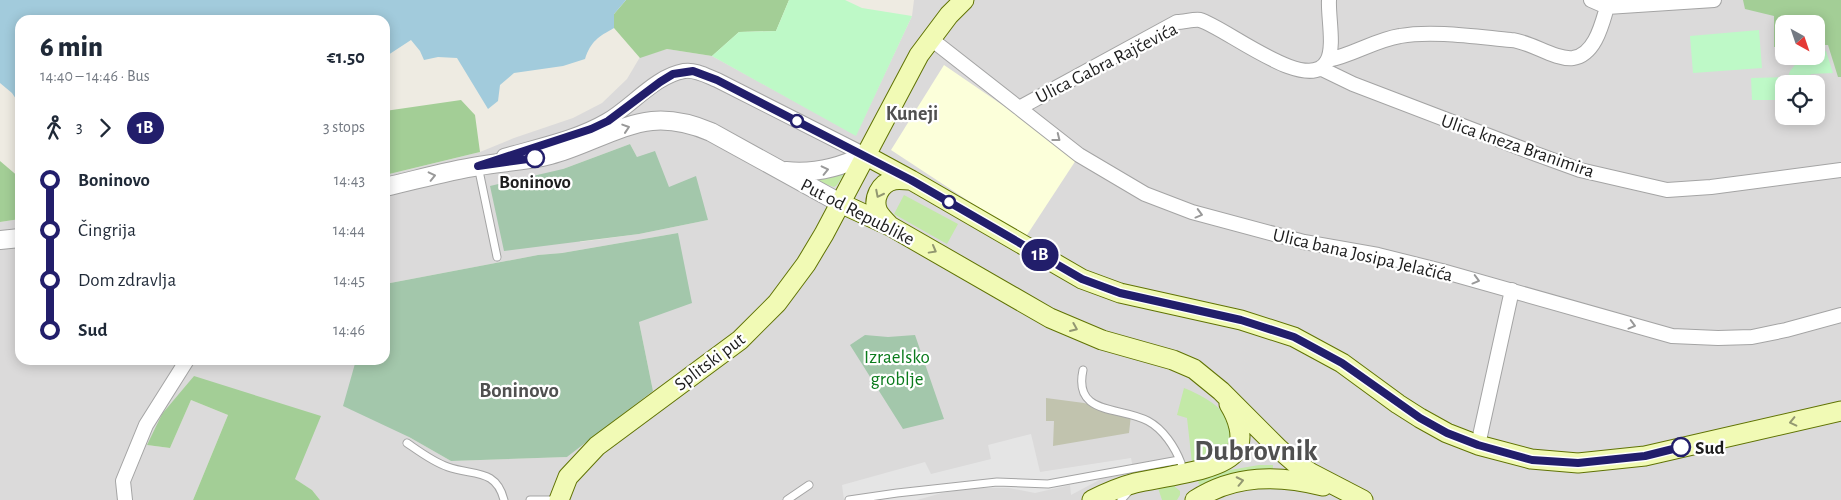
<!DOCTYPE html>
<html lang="en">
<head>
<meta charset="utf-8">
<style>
  :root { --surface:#fff; --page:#f6f6f7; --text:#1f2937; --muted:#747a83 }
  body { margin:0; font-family:"Alegreya Sans",sans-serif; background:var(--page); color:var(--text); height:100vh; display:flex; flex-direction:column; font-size:19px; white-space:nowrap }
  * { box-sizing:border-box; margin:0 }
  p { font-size:16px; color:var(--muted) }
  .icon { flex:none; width:28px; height:28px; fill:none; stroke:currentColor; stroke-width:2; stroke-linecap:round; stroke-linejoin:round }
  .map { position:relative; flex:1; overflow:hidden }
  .details { position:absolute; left:15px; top:15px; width:375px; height:350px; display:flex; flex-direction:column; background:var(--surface); border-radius:15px; box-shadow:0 2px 12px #0003 }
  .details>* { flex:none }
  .badge { padding:0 10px; border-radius:16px; font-size:18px; line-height:32px }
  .needle { width:32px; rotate:140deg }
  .controls { position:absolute; left:1775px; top:15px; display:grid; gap:10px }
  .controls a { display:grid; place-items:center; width:50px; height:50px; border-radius:10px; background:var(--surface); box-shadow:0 2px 12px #0003; font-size:25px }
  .map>.badge { position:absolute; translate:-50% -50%; box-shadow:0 0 0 2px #fff }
  .legs { display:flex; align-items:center; gap:8px; height:55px; padding:0 25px; font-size:16px }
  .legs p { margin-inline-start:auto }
  .summary { display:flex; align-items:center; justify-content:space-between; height:85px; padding:0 25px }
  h1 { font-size:28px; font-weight:800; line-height:38px }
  ul { padding:0 25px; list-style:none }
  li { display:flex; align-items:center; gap:18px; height:50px; font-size:19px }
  li i { display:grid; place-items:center; width:8px; height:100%; margin:0 6px; background:currentColor }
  li i::after { content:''; width:12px; height:12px; margin:-6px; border:4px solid; border-radius:50%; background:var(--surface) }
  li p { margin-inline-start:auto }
  li:first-child i { background:linear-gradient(#0000 50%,currentColor 0) }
  li:last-child i { background:linear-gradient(currentColor 50%,#0000 0) }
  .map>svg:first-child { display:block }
</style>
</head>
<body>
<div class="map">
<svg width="1841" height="500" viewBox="0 0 1841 500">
  <rect width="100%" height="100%" fill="#eeebe2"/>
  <path fill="#dbdada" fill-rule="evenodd" d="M914,0H1841V500H320L312,490L294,479L194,376L147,445L170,448L191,400L228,415L193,500H0V222L20,219V360H356L409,437L451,461L567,457L653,391L639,322L678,233L562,253L538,255L385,284V175L480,152L514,138L573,118L602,103L627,79L640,57L667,49L712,56L856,135L912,16ZM1784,24H1816V56H1784ZM1784,84H1816V116H1784ZM630,144L637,157L669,188L708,220L639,234L580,242L563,169Z"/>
  <path fill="#fcffda" d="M944,65L1078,157L1025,238L891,150Z"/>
  <path fill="#c1c3ae" d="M1046,398L1084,403L1131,415L1129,433L1053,446L1054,421H1046Z"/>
  <path fill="#c3e9a7" d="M845,172L837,185L834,187L819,182L816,179Z
    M904,195L958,224L947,244L894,214Z
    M1184,388C1204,396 1233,411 1232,437C1231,442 1228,447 1226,452L1192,463L1187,418L1177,415Z
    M1259,465H1273V470L1201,486L1198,483L1200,478L1230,470Z
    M1173,485L1180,491V495L1177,500H1162L1158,488Z"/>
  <path fill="#a3ce96" d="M626,0H789L776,31L739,32L712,56L667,49L640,58L614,28V14Z
    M1743,0H1841V77H1838L1828,45H1816V24H1784V47H1774V16L1745,9Z
    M461,100L475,115L480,152L385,175V111Z
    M0,161L20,178V219L0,222Z
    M194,376L321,416L295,479L312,490L320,500H193L228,415L191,400L170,448L147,445L162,414Z"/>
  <path fill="#a3c7ab" d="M630,144L637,157L655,151L669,187L696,176L708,220L639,234L504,251L490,186L563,169Z
    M678,233L692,303L639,322L653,391L567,457L451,461L409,437L343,406L356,360H385V284L538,255L562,253Z
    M865,335L888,337L915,335L944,419L903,429L850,345Z"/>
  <path fill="#bef9c7" d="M789,0H845L862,8L912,16L856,136L712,56L739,32L776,31Z
    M1759,30L1762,68L1693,73L1690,36Z
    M1826,51L1833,73L1811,74L1806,84H1784V100H1752L1751,78L1788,77L1790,71L1802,56H1816V52Z"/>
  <path fill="#e5e5e5" d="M1031,434L1040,472L1131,458L1134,474L1103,478L1071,495L1070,485L1035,493L1009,488H973L942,493L917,500H844L842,485L925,462L931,474L991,459L988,445Z"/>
  <path fill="#a2cbdc" d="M0,0H626L614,14V28C598,37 591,41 585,59L563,66L514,73L500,85L498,101L488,109L457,58L438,57L424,60L420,51L411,40L385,57V20H20V105L12,93L0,83Z"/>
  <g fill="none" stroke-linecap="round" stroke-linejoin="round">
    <defs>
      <path id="service" d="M478,166L497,257
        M1083,370C1073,416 1120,406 1148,421C1163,429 1175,447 1181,463
        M407,443C420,452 433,462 448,467C473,476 496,468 504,500
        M530,500H556
        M787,500L809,485
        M849,500L897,493L997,482L1048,484L1179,460
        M1121,500L1130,490"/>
      <path id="minor" d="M1591,0L1607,7L1714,0
        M931,39L1079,155L1145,194L1192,212L1304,242L1378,255L1442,271L1672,336L1718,338L1752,337L1786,330L1841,315
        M1328,60C1353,55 1375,40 1400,36C1432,30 1478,37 1511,40C1530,41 1554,60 1573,58C1595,55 1602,24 1607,7
        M1322,69L1353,84L1536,154L1580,170L1667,190L1711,187L1841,170
        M1019,108L1177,22C1184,22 1194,19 1200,20C1225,27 1309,96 1327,61C1335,47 1328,17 1329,0
        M504,156C538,146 575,139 606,121C631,107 655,76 684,71C695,69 707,76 717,80L865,155
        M1478,445L1512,290
        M125,500L123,481L146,425L187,360"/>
      <path id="tertiary" d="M786,171C814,174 839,168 865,155
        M385,187C416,180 447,171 479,166C502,162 527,161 550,155C583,147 620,124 652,121C673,119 692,124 711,132L840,203
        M0,240L20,238"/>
      <path id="secondary" d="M865,155L911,180L1082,279L1120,293L1241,320L1294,337L1342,363L1398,404L1420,418L1447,433L1478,445L1531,459L1578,463L1645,456L1841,411
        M840,203L890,226L1050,318L1102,340L1173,360L1194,369L1221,391L1279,449L1294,462L1311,473L1363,500
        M889,225C885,221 881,217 878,212C872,199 880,183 894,180C899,179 905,180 911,180
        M559,500L568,477L597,446L740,340L777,303L806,264L824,234L919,55L949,15L964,0
        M1092,500C1106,493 1120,487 1135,483C1159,477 1223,471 1236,451C1245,437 1237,417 1229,404
        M1195,500C1235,474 1279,475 1323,486"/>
    </defs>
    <use href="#service" stroke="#a4a4a4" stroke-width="9"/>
    <use href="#minor" stroke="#a4a4a4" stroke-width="16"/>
    <use href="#tertiary" stroke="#a4a4a4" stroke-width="20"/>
    <use href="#secondary" stroke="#607304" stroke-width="21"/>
    <use href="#service" stroke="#fff" stroke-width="7"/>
    <use href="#minor" stroke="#fff" stroke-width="14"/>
    <use href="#tertiary" stroke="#fff" stroke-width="18"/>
    <use href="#secondary" stroke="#f1fab5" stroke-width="19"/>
  </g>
  <defs><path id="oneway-chevron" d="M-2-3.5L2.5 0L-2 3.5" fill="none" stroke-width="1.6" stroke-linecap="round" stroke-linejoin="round" transform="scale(1.25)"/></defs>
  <g stroke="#999">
    <use href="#oneway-chevron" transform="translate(626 128) rotate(-18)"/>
    <use href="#oneway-chevron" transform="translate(1057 138) rotate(38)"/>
    <use href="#oneway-chevron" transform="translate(825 170) rotate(-13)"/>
    <use href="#oneway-chevron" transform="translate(432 176) rotate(-13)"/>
    <use href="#oneway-chevron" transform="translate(1199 214) rotate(15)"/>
    <use href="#oneway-chevron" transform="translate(1476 280) rotate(15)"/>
    <use href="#oneway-chevron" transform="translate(1632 325) rotate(15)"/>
  </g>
  <g stroke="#929771">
    <use href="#oneway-chevron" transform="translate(879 194) rotate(117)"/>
    <use href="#oneway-chevron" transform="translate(933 250) rotate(29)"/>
    <use href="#oneway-chevron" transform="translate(1074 328) rotate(23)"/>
    <use href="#oneway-chevron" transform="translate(1793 422) rotate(167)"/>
    <use href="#oneway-chevron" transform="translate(1240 481) rotate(-12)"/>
  </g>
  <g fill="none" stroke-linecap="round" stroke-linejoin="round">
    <defs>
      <path id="line-1" d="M535,158L478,166L591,129L608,121L660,82L673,74L693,71L717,80L911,180L1082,279L1120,293L1241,320L1294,337L1342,363L1420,418L1447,433L1478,445L1532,460L1578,463L1645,456L1681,447"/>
    </defs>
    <use href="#line-1" stroke="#fff" stroke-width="11"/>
    <use href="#line-1" stroke="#221e6b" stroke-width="8"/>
  </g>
  <g fill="#fff" stroke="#221e6b" stroke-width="2.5">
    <circle cx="797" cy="121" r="6"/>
    <circle cx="535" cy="158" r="9"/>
    <circle cx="949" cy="202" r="6"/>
    <circle cx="1681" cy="447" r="9"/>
  </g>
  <g text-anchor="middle" stroke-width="4.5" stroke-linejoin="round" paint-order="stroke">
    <g font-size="19" fill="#1d1d1d" stroke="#fff">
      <text transform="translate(1106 62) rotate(-27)" y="7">Ulica Gabra Rajčevića</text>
      <text transform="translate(1518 145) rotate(19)" y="7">Ulica kneza Branimira</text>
      <text transform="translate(858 211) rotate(27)" y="7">Put od Republike</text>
      <text transform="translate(1363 254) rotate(13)" y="7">Ulica bana Josipa Jelačića</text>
      <text transform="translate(709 361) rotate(-37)" y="7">Splitski put</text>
    </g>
    <g font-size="19" font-weight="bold" fill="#1d1d1d" stroke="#fff">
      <text x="535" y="188">Boninovo</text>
      <text x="1695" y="454" text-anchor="start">Sud</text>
    </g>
    <g font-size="19" fill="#0a7b1c" stroke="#fff">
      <text x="897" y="363">Izraelsko<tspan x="897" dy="22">groblje</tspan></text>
    </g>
    <g font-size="20" font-weight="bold" fill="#505050" stroke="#fff">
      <text x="912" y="120">Kuneji</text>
    </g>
    <g font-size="21" font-weight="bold" fill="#505050" stroke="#fff">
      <text x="519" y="397">Boninovo</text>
    </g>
    <g font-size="29" font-weight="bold" fill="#505050" stroke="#fff">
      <text x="1256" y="460">Dubrovnik</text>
    </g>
  </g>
</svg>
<div class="controls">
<a><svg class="needle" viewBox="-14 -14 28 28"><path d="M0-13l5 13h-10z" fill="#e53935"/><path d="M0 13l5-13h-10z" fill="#747a83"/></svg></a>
<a><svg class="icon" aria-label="locate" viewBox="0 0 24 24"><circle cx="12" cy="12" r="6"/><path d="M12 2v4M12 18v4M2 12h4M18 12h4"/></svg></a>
</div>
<b class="badge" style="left:1040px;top:255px;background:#221e6b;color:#fff">1B</b>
<section class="details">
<div class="summary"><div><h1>6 min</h1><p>14:40 – 14:46 · Bus</p></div><b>€1.50</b></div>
<div class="legs"><svg class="icon" aria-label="walk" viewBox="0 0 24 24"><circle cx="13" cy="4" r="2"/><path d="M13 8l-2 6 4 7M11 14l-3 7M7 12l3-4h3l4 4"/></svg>3<svg class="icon" aria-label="forward" viewBox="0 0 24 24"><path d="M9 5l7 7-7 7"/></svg><b class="badge" style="background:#221e6b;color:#fff">1B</b><p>3 stops</p></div>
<ul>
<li><i style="color:#221e6b"></i><b>Boninovo</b><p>14:43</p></li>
<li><i style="color:#221e6b"></i><span>Čingrija</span><p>14:44</p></li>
<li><i style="color:#221e6b"></i><span>Dom zdravlja</span><p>14:45</p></li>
<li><i style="color:#221e6b"></i><b>Sud</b><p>14:46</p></li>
</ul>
</section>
</div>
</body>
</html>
